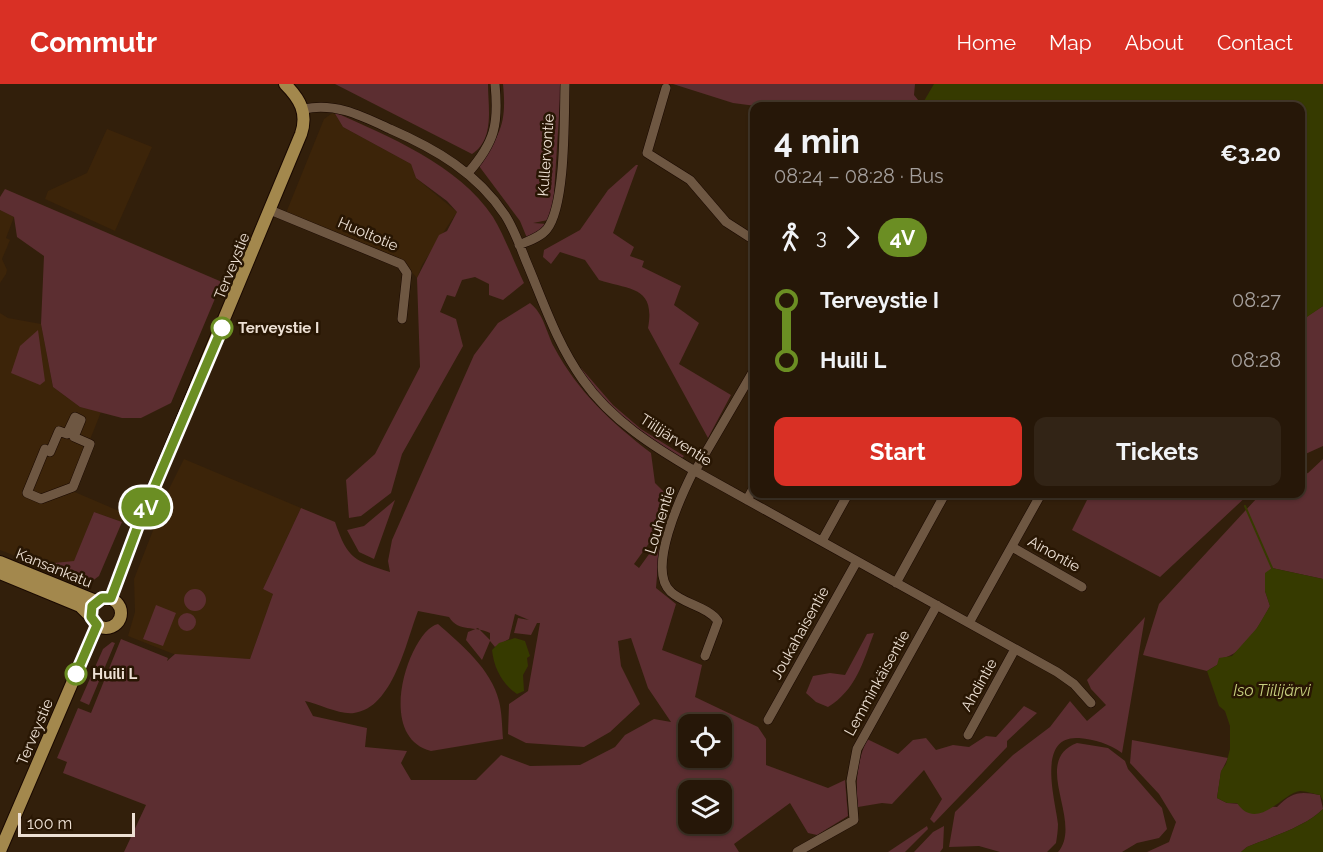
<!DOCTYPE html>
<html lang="en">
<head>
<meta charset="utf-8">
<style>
  :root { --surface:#261708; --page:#322416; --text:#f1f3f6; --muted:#a49f9c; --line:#423629; --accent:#d93025 }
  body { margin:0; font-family:Raleway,sans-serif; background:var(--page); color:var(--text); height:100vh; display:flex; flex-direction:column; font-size:22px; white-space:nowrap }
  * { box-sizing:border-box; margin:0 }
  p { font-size:20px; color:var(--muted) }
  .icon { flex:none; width:33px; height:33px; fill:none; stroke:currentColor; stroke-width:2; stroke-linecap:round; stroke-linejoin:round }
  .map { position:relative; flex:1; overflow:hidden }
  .sheet { position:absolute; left:750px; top:18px; width:555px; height:396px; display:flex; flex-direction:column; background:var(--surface); border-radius:12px; box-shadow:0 2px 4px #0004,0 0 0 2px var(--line) }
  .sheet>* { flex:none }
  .badge { padding:0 12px; border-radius:20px; font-size:21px; line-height:39px }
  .tools { position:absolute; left:678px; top:630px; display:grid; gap:12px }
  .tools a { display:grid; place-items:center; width:54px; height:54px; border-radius:12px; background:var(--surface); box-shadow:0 2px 4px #0004,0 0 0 2px var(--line); font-size:30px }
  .scale { position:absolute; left:18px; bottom:15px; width:117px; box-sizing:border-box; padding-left:6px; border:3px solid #ede0d4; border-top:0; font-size:16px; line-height:21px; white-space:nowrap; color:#ede0d4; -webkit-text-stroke:4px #281603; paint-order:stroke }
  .map>.badge { position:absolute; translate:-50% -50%; box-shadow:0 0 0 3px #fff }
  .legs { display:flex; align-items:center; gap:9px; height:66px; padding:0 24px; font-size:20px }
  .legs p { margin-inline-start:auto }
  .summary { display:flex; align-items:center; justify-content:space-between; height:102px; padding:0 24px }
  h1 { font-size:33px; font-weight:700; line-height:45px }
  .action { display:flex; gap:12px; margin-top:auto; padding:12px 24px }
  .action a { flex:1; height:69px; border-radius:12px; background:var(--accent); color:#fff; font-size:24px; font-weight:700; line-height:69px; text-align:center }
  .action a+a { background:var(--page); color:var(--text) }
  ul { padding:0 24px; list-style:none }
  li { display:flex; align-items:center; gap:21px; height:60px; font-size:22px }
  li i { display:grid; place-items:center; width:9px; height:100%; margin:0 8px; background:currentColor }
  li i::after { content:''; width:15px; height:15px; margin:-8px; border:4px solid; border-radius:50%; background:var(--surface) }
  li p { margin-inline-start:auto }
  li:first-child i { background:linear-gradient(#0000 50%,currentColor 0) }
  li:last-child i { background:linear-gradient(currentColor 50%,#0000 0) }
  header { display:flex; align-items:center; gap:36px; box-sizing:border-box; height:84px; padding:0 30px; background:var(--accent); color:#fff }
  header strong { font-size:28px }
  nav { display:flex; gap:33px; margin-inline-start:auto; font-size:21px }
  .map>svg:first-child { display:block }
</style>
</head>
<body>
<header>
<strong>Commutr</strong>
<nav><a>Home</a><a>Map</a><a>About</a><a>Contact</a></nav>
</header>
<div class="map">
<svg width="1323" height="768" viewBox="0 0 1323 768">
  <rect width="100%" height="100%" fill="#321f0b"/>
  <path fill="#3c2409" d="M334,28L343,43L411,80L416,94L457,128L422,181L417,194L403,179L286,129L324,35Z
    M107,45L152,63L115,147L45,115L48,107L87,89Z
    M0,126L14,133L6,154L10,156L2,175L7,186L6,190L0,199Z
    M0,229L8,234L41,240L53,303L80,323L101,328L70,406L126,430L122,438L94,428L74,478L55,479L54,487L0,466Z
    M184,375L301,424L263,505L273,510L250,575L181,573L128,552L135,528L134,495L170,403Z"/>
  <path fill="#5c2e31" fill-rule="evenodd" d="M335,0H488C488,24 495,55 472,70Z
    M503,0H561L553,126L548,136L533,139L547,140L546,143L527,154L520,137L479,82C500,50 507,40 503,0Z
    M673,0H915L914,11L923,22H756L733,19Z
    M334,28C388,52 459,81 493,133C505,153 514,178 524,199L503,216L489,211V200L475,193L462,196L455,213L447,211L440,228L456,235L463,262L402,370L391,409L361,432L349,434L346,396L375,370L420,283L417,194L439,151L447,147L457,128L447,117L416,94L411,80L343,43Z
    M636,81H638L613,149L634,163L630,172L644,177L642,183L681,202L674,221L699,239L679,280L731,311L708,354L648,244C656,201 628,206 599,196L585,176L560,168L551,180L543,173L544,166L580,146L608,106Z
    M5,105L222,198L171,319L141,334H122L80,323L53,303L41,240L44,172L17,153L14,133L0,126V113Z
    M530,219C544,230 546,248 554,263C578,308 611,338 651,369L655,399L672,416L663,440L634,480L639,484L660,455L656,504L676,520L662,566L702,581L695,613L758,643L766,655V681L828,704L845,696L848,732L817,751L808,749L790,719L734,760L739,768H124L146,721L63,689L67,678L57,674L78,624L91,629L121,555L168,574L167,577L175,570L250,575L273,510L263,505L301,424L335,438C348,476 354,476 390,488L388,477L392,456L474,271L498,239ZM418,527L449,533C459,549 475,541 490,549V556L478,544L468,548L466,556L482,576L490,557L495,563L509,555L515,530L529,536L518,534L514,549L531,551L537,539H540L528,607L509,620L508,650L526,659L584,663L610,648L640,620L621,582L618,557L631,554L648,604L671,638L654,635L625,651L615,663L580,681L530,682L501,671L476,696H411L401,679L407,667L365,663L367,644L313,632L305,617C319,620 340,631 354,629C393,624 406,558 418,527ZM688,640H722V674H688ZM688,706H722V740H688Z
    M1323,222V362L1301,372L1300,237Z
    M38,246L45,297L40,301L11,289L20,262Z
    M581,284L613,321L641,345L684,372L682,374C655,358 588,315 581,284Z
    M1323,375V495L1272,484L1265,507L1270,522C1260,540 1244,570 1223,574L1217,581L1207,587L1143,571L1159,520L1257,414L1262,410H1300L1301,391L1308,389Z
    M1090,410H1249L1160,493L1072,446Z
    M395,416L374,475L359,468L347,446L364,442Z
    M94,428L122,438L99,492L87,501L54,487V479L74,477Z
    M184 516a11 11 0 1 1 22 0a11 11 0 1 1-22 0Z
    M156,521L176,529L163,562L143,555Z
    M178 538a9 9 0 1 1 18 0a9 9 0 1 1-18 0Z
    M1145,533L1122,669C1108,659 1096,656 1079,654C1035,651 1056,718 1058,740C1058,746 1057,753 1056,759L1047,768H1000L979,762L949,763L955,728L1013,671L1050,643L1070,617L1087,637L1106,621L1091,605L1087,596Z
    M438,540C462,561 491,585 499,617C502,629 502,642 503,655L431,667C373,652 411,545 438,540Z
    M874,549C863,578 856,606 828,623L816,618L806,609L813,592L830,589L845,591L867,550Z
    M112,558L115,559L89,621L80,617L103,565Z
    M1024,622L1037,629L1007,657V663L934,739L930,735L942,715L924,686L892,720L882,719L858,723C855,698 857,678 867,655L898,670L913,656L926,654L936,666L953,661L969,663L986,652L996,653Z
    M1132,656L1228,674L1221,688L1217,714L1227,719L1277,723C1292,708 1299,707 1320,711L1323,725C1307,742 1269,754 1247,763L1241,768H1147L1169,758L1176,738L1159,710L1130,679Z
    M1077,659L1108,664L1125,677L1128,685L1162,724L1167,745L1159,754L1137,759L1122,768H1058C1084,738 1030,677 1077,659Z
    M927,742L928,745L905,768H888Z
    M944,742L943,764L940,768H914L933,748Z"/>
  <path fill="#363a00" d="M934,0H1323V222L1301,237L1300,22H929L924,17Z
    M1272,484L1323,495V717L1320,711C1314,710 1306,707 1300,707C1284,708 1257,749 1237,719H1227L1217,714L1221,687L1226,680L1230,665V642L1225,627L1219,622L1207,587L1217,581L1219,574L1232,572L1257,544L1270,522L1265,507V489Z
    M515,554L525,557L530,572L527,574L528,582L523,591L524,607L517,610C502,600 494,584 492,566L499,559Z
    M1323,725V768H1241L1247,763C1269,754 1307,742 1323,725Z"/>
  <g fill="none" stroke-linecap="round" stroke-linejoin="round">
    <path stroke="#363a00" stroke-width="2" d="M1240,410L1242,414
      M1245,422L1272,484"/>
    <defs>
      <path id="minor" d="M666,4L647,69L690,96L726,138L754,156
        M304,25C335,18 362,32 390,45C436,65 477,89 505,131C514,145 520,162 526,177C543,217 557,260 583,296C611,336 654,363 695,387L1057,588L1074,600L1091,619
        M468,89C495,58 499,40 495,0
        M270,126L401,180L407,189L402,235
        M519,161C528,157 541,153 547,145C566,121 564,33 565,0
        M75,333L81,336L74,353L90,360L73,403L41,415L27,409L45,365L50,368L59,347L67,350Z
        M694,386C681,412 646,486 671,508C684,520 708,523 718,537L705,572
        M695,387L754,286
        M747,416L754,403
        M822,457L848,410
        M1012,463L1082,503
        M896,499L945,410
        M969,539L1041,410
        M768,636L857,477
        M968,651L1015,565
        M797,768L854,736L851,697L857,665L937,521"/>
      <path id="major" d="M0,478L96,517
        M0,489L80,522L91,533
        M91 529a15 15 0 1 1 30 0a15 15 0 1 1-30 0Z
        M111,514L139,439L301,50C308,29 300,15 285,0
        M0,767L97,541"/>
    </defs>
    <use href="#minor" stroke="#190800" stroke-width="10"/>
    <use href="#major" stroke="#190800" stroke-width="14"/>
    <use href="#minor" stroke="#6e5742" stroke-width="9"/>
    <use href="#major" stroke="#a3884d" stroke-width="12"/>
  </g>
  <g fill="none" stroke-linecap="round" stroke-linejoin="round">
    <defs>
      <path id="line-1" d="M76,590L97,541L91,533L92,522L102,514H111L139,439L222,244"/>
    </defs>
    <use href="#line-1" stroke="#fff" stroke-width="14"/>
    <use href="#line-1" stroke="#6b8e23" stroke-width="9"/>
  </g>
  <g fill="#fff" stroke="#6b8e23" stroke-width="3">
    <circle cx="222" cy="244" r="10"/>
    <circle cx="76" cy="590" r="10"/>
  </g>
  <g text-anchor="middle" stroke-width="5" stroke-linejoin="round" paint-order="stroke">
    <g font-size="15" fill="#ede0d4" stroke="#281603">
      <text transform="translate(546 71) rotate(-86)" y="5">Kullervontie</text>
      <text transform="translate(368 150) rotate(23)" y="5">Huoltotie</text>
      <text transform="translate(232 182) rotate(-68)" y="5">Terveystie</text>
      <text transform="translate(676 356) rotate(33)" y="5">Tiilijärventie</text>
      <text transform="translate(660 436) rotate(-73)" y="5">Louhentie</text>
      <text transform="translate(1054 470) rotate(29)" y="5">Ainontie</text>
      <text transform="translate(54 484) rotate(22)" y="5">Kansankatu</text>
      <text transform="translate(800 549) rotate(-61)" y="5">Joukahaisentie</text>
      <text transform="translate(877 599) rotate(-61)" y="5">Lemminkäisentie</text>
      <text transform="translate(979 601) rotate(-61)" y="5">Ahdintie</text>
      <text transform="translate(35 648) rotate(-67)" y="5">Terveystie</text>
    </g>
    <g font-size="15" font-weight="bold" fill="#ede0d4" stroke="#281603" text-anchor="start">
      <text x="238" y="249">Terveystie I</text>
      <text x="92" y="595">Huili L</text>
    </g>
    <g font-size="16" font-style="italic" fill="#c6cf7e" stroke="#281603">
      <text x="1272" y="612">Iso Tiilijärvi</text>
    </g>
  </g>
</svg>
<div class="tools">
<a><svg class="icon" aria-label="locate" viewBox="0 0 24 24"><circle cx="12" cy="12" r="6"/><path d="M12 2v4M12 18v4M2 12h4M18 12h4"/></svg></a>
<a><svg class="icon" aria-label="layers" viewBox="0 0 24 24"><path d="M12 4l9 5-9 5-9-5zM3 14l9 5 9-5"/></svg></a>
</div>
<div class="scale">100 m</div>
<b class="badge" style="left:146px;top:423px;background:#6b8e23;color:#fff">4V</b>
<section class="sheet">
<div class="summary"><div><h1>4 min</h1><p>08:24 – 08:28 · Bus</p></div><b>€3.20</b></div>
<div class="legs"><svg class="icon" aria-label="walk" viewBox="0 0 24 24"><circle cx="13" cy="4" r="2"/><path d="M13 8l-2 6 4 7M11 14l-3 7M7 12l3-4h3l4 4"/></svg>3<svg class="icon" aria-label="forward" viewBox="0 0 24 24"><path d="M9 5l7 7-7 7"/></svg><b class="badge" style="background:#6b8e23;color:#fff">4V</b></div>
<ul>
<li><i style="color:#6b8e23"></i><b>Terveystie I</b><p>08:27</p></li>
<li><i style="color:#6b8e23"></i><b>Huili L</b><p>08:28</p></li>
</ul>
<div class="action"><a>Start</a><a>Tickets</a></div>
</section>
</div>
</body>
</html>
